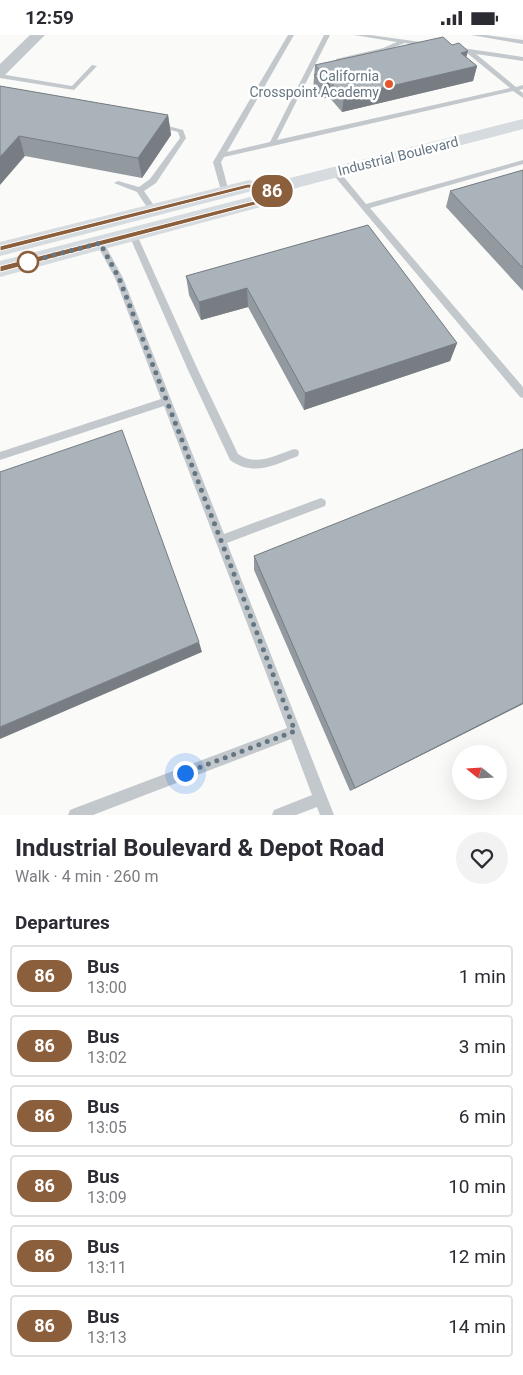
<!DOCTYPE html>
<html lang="en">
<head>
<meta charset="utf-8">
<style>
  :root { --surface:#fff; --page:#f2f2f3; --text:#2b2b33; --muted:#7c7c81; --line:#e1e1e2 }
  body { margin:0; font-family:Roboto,sans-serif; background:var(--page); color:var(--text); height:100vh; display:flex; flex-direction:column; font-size:19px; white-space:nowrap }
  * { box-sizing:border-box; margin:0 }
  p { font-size:16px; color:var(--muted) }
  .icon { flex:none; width:28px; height:28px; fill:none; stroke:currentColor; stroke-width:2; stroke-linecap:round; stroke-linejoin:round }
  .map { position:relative; height:780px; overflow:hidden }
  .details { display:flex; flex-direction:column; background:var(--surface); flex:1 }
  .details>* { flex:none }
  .badge { padding:0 10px; border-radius:16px; font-size:18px; line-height:32px }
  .needle { width:32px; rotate:288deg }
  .tools { position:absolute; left:452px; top:710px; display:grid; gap:10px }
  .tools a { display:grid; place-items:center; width:55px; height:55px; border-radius:50%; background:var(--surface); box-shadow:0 5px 20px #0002; font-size:25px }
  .you { position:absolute; width:25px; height:25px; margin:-12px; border:4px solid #fff; border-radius:50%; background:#1a73e8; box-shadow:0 0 0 8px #1a73e833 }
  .map>.badge { position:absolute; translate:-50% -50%; box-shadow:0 0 0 2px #fff }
  h2 { padding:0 15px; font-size:19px; line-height:45px }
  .round { display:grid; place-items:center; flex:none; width:52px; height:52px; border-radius:26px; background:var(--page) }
  .overview { display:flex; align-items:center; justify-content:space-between; height:85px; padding:0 15px }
  h1 { font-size:24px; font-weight:700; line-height:38px }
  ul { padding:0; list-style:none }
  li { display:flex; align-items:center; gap:15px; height:62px; margin:0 10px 8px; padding:0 5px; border:2px solid var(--line); border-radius:5px }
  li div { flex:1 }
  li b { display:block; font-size:19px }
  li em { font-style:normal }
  li .badge { min-width:55px; font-weight:700; text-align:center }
  .status { display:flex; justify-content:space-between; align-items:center; height:35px; padding:0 25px; background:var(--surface); direction:ltr }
  .status svg { height:14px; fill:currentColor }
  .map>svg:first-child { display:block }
</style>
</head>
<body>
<div class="status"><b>12:59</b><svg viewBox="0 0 49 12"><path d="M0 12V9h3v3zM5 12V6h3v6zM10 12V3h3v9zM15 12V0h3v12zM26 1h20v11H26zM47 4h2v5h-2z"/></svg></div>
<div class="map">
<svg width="523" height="780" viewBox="0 0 523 780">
  <rect width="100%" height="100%" fill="#fafaf8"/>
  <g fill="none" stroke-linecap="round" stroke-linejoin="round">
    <path fill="#c3c8cc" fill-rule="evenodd" d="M288,0H294L227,117L270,107L324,0H330L277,105L510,53L467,18L453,15L452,14L455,12L523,22V26L476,19L516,52L523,50V54L519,55L523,58V63L513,56L224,122L221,127L229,157L225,159H222L213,127Z
      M354,0H370L428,8L431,10L428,12L405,8L387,15L336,26V24L383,13L397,7Z
      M471,0H486L523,5V9Z
      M92,30L97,31L74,55L0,43V39L72,51Z
      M157,88L183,95L186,103L156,148L144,156L157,175L153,177H150L137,157L114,148L118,146L139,152L150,144L180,103L178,97L155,91L154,90Z
      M523,125V129L370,173L523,352V363L520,362L331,137L335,135H338L366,169Z
      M133,197L137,200L198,335L238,419C257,432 275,420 294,414L298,415L299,418L298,421C274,430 254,442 230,425L188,335L129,200Z
      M100,205L104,208L123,243L224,499L321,463L325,465L326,468L325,471L227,508L334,780H320L317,772L296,780H272L274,775L312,760L291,704L93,780H68L70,775L75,773L287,693L164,371L0,425V417L161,364L115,243L96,208Z"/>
    <path fill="#c3c8cc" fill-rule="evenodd" d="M30,0H45L5,40L0,41V29Z"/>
    <path fill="#d6dbdf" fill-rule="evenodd" d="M523,84V94L300,152L281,158L264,171L0,242V226L250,162L267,150L286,144Z
      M249,145L256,147L259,151L256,155L0,221V207Z"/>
  </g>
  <path fill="#929a9f" d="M467,23L477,31L473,46L342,77L329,62L321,64L313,55L315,30Z
    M0,51L168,80L171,100L142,143L25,121Z
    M523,135V256L446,172L450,156Z
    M368,190L457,308L450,326L304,375L248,272L201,285L189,260L186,241Z
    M523,414V669L350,756L254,535V521Z"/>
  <path fill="#777d82" d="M468,16L464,31L461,18Z
    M477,31L473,46L342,77L344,62Z
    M330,47L329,62L321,64L322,49Z
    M168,80L171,100L142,143L138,123Z
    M19,101L25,121L0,150V122Z
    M247,253L248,272L201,285L199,267Z
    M457,308L450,326L304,375L305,358Z
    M199,607L202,617L0,704V692Z
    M523,668V669L350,756L355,753Z"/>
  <path fill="#aab3b9" stroke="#777d82" d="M443,2L452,10L459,8L468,16L461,18L477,31L344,62L330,47L322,49L314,40L322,38L315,30Z
    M0,51L168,80L138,123L19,101L0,122Z
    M523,135V233L450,156Z
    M368,190L457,308L305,358L247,253L199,267L186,241Z
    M122,395L199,607L0,692V437Z
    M523,414V668L355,753L254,521Z"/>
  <path fill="#8b5e3c" stroke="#fff" d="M248,149L274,152L278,154L259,169L0,237V231L254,166L268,156L248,153L0,216V211Z"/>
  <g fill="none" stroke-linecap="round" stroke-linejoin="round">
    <path stroke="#657683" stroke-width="5" stroke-dasharray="0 9" d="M28,227L100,208L119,243L295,696L185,738"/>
  </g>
  <circle fill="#e4572e" stroke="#fff" stroke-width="2" cx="389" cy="49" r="5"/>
  <circle fill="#fff" stroke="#8b5e3c" stroke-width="2.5" cx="28" cy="227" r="10"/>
  <g text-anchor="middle" stroke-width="5" stroke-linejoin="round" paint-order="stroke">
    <g font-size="14" fill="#657683" stroke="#fff" text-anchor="end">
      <text x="379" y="46">California<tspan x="379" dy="16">Crosspoint Academy</tspan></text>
    </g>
    <g font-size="14" fill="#657683" stroke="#fff">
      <text transform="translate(398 121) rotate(-14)" y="5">Industrial Boulevard</text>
    </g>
  </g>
</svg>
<div class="tools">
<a><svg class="needle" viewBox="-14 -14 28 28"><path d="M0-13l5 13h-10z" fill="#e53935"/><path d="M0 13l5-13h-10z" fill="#7c7c81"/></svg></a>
</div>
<div class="you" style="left:185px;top:738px"></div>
<b class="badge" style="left:272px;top:156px;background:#8b5e3c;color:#fff">86</b>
</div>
<section class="details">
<div class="overview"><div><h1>Industrial Boulevard &amp; Depot Road</h1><p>Walk · 4 min · 260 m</p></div><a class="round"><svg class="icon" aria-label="heart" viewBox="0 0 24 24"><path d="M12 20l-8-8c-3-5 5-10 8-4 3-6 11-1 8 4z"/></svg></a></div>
<h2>Departures</h2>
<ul>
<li><span class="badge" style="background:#8b5e3c;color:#fff">86</span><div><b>Bus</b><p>13:00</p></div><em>1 min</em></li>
<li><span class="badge" style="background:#8b5e3c;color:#fff">86</span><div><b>Bus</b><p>13:02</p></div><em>3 min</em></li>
<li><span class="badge" style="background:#8b5e3c;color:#fff">86</span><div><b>Bus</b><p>13:05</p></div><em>6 min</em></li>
<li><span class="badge" style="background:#8b5e3c;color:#fff">86</span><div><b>Bus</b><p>13:09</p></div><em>10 min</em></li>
<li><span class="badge" style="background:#8b5e3c;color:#fff">86</span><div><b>Bus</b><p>13:11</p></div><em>12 min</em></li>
<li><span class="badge" style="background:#8b5e3c;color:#fff">86</span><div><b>Bus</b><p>13:13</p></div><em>14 min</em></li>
</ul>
</section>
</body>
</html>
